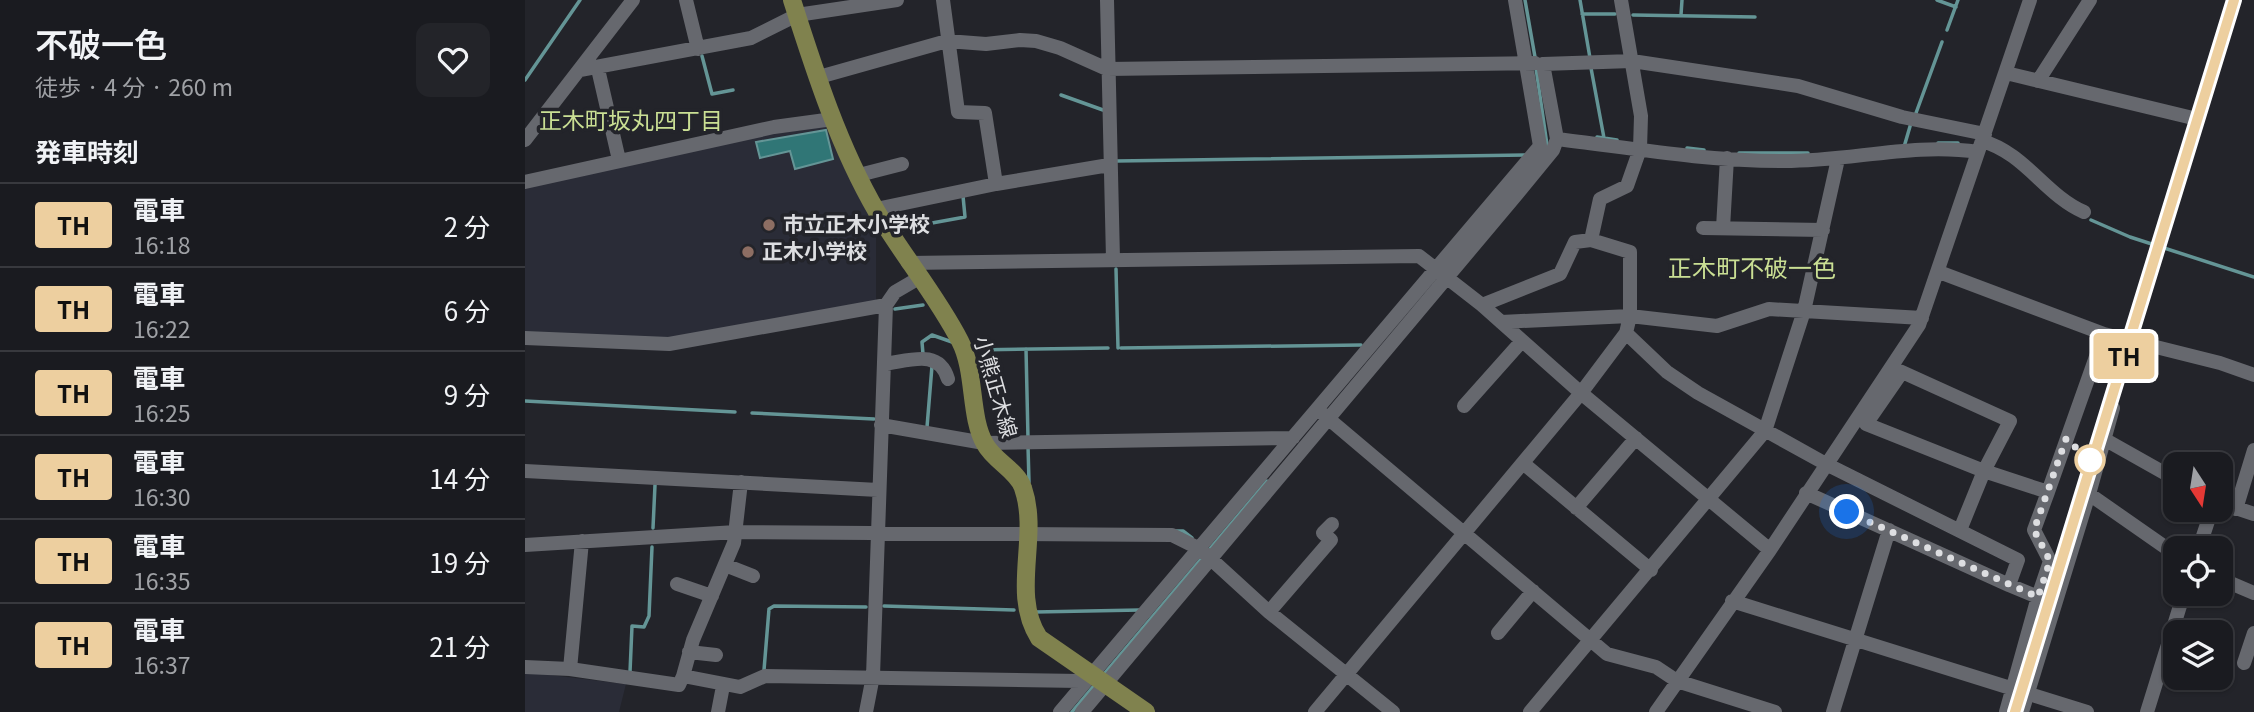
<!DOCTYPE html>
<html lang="ja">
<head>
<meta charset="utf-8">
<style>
  :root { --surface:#1a1b20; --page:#232429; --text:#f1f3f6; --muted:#9fa1a5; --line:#38393e }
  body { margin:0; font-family:Georgia,"Noto Sans JP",serif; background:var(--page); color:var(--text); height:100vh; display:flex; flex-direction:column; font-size:26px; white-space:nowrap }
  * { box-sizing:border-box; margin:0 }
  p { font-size:23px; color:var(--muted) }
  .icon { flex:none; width:38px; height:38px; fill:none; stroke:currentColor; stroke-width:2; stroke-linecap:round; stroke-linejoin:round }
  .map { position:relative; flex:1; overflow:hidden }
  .details { display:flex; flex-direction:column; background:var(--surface); width:525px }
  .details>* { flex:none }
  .badge { padding:0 14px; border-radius:5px; font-size:24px; line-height:46px }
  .needle { width:46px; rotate:168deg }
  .tools { position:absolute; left:1638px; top:452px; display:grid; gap:14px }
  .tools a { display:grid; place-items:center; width:70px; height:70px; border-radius:14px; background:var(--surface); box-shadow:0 2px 5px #0004,0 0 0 2px var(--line); font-size:35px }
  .you { position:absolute; width:35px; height:35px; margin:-18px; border:5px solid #fff; border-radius:50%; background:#1a73e8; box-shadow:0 0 0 10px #1a73e833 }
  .map>.badge { position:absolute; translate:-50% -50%; box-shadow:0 0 0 4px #fff }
  h2 { padding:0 35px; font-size:26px; line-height:63px }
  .round { display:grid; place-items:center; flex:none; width:74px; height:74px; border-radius:14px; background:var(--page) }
  .overview { display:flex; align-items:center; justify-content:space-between; height:119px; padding:0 35px }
  h1 { font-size:33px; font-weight:600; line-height:52px }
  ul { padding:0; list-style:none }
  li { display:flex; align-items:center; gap:21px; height:84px; padding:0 35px; border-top:2px solid var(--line) }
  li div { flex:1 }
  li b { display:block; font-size:26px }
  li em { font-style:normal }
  li .badge { min-width:77px; font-weight:700; text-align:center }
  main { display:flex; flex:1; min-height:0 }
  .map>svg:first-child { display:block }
</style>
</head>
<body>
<main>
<section class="details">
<div class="overview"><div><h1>不破一色</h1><p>徒歩 · 4 分 · 260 m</p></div><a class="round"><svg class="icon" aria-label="heart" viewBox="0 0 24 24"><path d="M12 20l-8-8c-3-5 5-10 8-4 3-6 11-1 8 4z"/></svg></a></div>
<h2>発車時刻</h2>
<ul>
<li><span class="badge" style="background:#edcf9f;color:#111">TH</span><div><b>電車</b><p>16:18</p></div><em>2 分</em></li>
<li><span class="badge" style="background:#edcf9f;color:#111">TH</span><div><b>電車</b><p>16:22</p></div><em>6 分</em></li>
<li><span class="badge" style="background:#edcf9f;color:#111">TH</span><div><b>電車</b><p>16:25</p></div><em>9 分</em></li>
<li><span class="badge" style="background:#edcf9f;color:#111">TH</span><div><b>電車</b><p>16:30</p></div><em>14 分</em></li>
<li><span class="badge" style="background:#edcf9f;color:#111">TH</span><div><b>電車</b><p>16:35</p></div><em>19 分</em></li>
<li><span class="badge" style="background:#edcf9f;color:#111">TH</span><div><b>電車</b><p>16:37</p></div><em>21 分</em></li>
</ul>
</section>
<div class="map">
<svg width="1729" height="712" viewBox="0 0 1729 712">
  <rect width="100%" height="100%" fill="#23242a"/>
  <path fill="#2a2c37" d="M303,126L351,226V302L139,341L0,333V186L215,139Z
    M0,672L101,684L94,712H0Z"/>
  <path fill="#307676" stroke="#649596" stroke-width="2" d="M301,130L308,159L270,169L265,151L235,158L231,142Z"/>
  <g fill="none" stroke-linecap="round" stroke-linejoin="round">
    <path stroke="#649596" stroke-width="3.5" d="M1000,0L1010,57
      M1055,0L1065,58
      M1412,0L1431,7
      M1057,14H1090
      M1108,15L1230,17
      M1156,15L1157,0
      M1422,30L1433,0
      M177,56L187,94L208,90
      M1011,68L1022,145L1020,149
      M1066,68L1079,138
      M0,80L55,0
      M536,95L578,110
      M1391,113L1417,42
      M1072,137L1092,140
      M1413,143H1433
      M1379,147L1386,123
      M1162,148L1179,150
      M1214,153H1283
      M591,161L1000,155
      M1566,220L1605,237L1729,277
      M373,232L385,227L440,217L438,196
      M591,269L593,348
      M370,309L398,305
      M596,348L836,345
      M501,349L503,438
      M447,350L583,348
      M398,354L397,342L407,335L427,342
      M0,401L210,412
      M227,413L349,419
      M402,427L407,366
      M503,446L504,482
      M128,528L130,485
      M650,531H658L667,538
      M684,550L742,481
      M359,606L489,610
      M510,612L615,610
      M239,670L244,609L249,606L341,607
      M105,672L107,626L119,627L124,616L127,547
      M580,673L677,558
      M547,712L568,687"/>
    <path stroke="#66686e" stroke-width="14" d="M161,0L173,49
      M418,0L433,112L460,113L471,184L584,165
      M582,0L588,259
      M990,0L1015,146L792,409L1082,654L1131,667L1152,681L1250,712
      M73,69L94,160
      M55,70L226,38L272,15L372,0
      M1481,73L1672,119
      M294,77L422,41L461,44L495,40L511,41L535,48L582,69L1010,63
      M1513,81L1565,0
      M0,140L108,0
      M1457,141C1500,153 1520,195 1559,212
      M1453,152C1388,142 1322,162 1256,161C1181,161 1106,148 1032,139L1018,64L1107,61L1273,86L1377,117L1460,134
      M334,175L377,164
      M0,182L249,127L308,119
      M351,209L471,184
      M1178,228L1298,230
      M1198,228L1202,158
      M1066,240L1075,199L1102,186L1115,149L1116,116L1096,0
      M383,263L894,256L957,305L1056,393L1245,550
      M1414,272L1579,334L1695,363L1729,375
      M976,322L1105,316L1192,326L1244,309L1397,318
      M1101,333L1142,372L1173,393L1301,464L1493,560L1484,585L1513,597L1525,561L1509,530L1523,492L1459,471L1341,424L1377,372L1485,421L1459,471L1435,530
      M0,338L144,344L361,305
      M359,364C384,361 414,348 423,379
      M939,406L997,341
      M356,425L459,443L768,438
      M1579,439L1650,479
      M998,463L1126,570
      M0,471L353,490
      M1523,492L1579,334
      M1281,493L1484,585
      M1564,494L1588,408
      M1696,503L1729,514
      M1051,508L1111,438
      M1711,509L1729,450
      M0,545L211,532L647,535L675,549L744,612L868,712
      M1674,548L1687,509
      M200,565L228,576
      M1696,579L1729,593
      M152,584L187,596
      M1207,601L1562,712
      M744,612L806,540L798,533L807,524
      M973,633L1008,591
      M164,652L191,655
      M1719,663L1729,633
      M0,667L45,669L154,685L158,676L215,687L240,676L555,681L566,675
      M45,669L57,541
      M158,676L168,640L209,543L216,482
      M193,712L198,686
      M341,712L348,676L361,305L370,292L394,278
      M535,712L792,409
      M557,712L992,194L1028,150L1032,139
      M790,712L1056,393L1101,333L1105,316V252L1066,240L1050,242L1035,274L957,305
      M1005,712L1240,431L1279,311L1313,159
      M1131,712L1245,550L1394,325L1505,0
      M1308,712L1364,530
      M1481,712L1513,597
      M1497,712L1564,494L1650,554
      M1622,712L1659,593"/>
    <path stroke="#80824e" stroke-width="18" d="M267,0C290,72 314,147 352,212C378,256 412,296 435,341C451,372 444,416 460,444C469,461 493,471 498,488C515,537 485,593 514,638L621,712"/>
    <path stroke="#838489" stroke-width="3.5" stroke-dasharray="12 12" stroke-linecap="butt" d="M1490,712L1709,0"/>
  </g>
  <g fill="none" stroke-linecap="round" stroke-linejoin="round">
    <defs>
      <path id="line" d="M1490,712L1709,0"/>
    </defs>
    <use href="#line" stroke="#fff" stroke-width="16"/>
    <use href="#line" stroke="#edcf9f" stroke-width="10"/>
    <path stroke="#dddee1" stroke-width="7" stroke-dasharray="0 12.6" d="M1322,512L1513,597L1525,561L1509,530L1541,439L1565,460"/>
  </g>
  <g fill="#8d6e63" stroke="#23242a" stroke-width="2.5">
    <circle cx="244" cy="225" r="7"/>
    <circle cx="223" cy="252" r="7"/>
  </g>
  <circle fill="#fff" stroke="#edcf9f" stroke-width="3.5" cx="1565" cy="460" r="14"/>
  <g text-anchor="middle" stroke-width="7" stroke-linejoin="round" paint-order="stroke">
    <g font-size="21" font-weight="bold" fill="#dddee1" stroke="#23242a" text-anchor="start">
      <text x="258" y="232">市立正木小学校</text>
      <text x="237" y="259">正木小学校</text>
    </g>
    <g font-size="21" fill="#dddee1" stroke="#23242a">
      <text transform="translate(470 387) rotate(74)" y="7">小熊正木線</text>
    </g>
    <g font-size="23" fill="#cadf94" stroke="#23242a">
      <text x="106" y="129">正木町坂丸四丁目</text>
    </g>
    <g font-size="24" fill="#cadf94" stroke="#23242a">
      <text x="1227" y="277">正木町不破一色</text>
    </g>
  </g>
</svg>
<div class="tools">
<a><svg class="needle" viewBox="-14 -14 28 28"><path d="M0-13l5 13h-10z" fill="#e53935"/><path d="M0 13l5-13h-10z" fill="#9fa1a5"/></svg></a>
<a><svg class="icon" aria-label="locate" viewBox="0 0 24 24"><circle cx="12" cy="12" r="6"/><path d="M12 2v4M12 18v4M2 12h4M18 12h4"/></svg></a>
<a><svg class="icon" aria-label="layers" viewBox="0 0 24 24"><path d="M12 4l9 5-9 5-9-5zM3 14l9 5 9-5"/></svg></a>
</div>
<div class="you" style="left:1322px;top:512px"></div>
<b class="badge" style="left:1599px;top:356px;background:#edcf9f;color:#111">TH</b>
</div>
</main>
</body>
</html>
